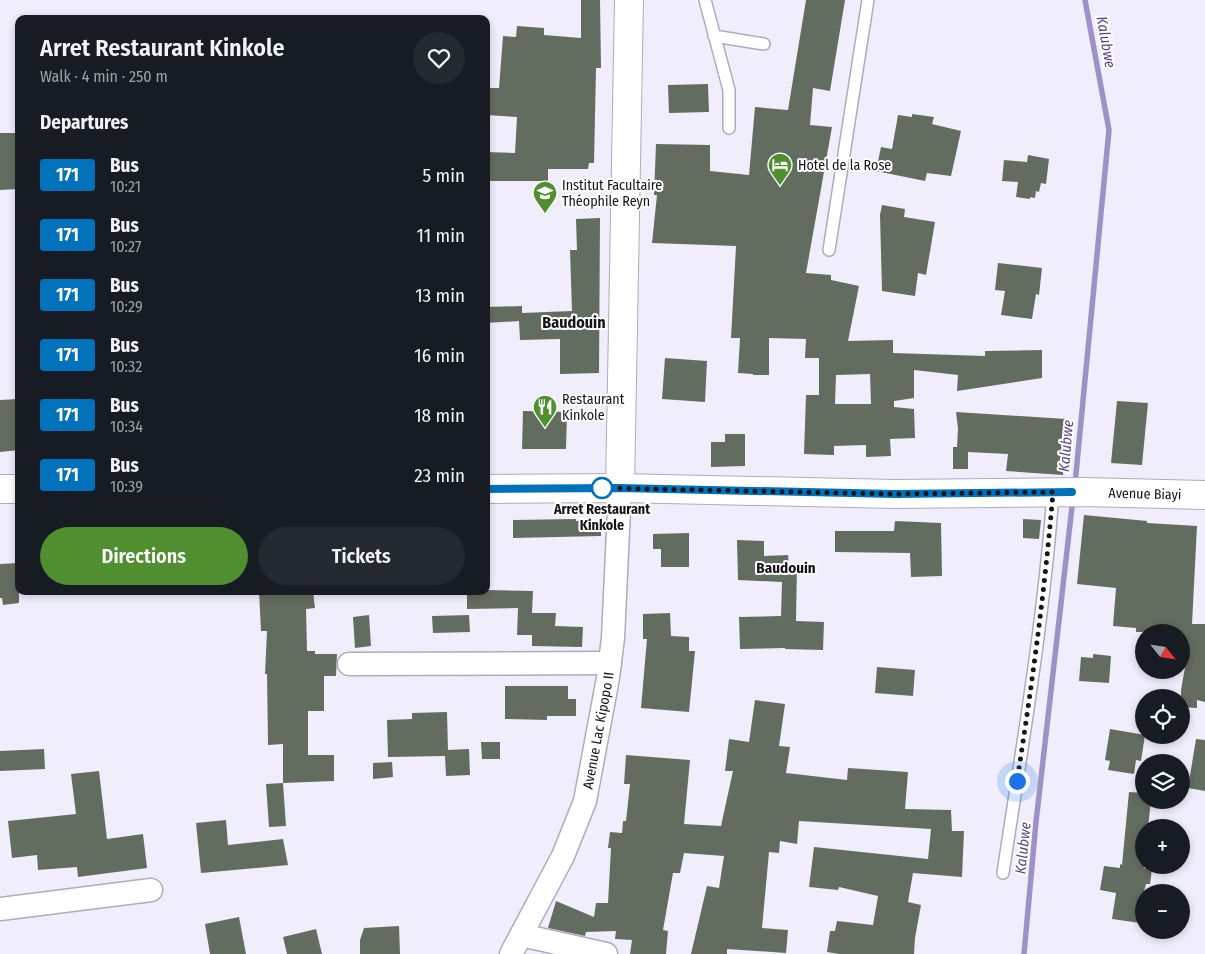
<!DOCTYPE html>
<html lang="en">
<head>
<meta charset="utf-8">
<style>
  :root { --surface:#171b24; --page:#242831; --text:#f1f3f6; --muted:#9ea1a6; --accent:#508f30 }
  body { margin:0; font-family:"Fira Sans Condensed",sans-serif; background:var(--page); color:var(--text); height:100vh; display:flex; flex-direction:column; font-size:19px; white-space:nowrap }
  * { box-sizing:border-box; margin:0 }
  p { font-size:16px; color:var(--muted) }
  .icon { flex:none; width:28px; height:28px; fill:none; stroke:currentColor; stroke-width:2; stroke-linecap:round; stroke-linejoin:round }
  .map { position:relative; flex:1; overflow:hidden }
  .drawer { position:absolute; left:15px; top:15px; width:475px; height:580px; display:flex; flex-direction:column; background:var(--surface); border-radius:10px; box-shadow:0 2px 8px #0003 }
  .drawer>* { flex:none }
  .badge { padding:0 10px; border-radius:4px; font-size:18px; line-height:32px }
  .needle { width:32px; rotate:120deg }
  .tools { position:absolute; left:1135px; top:624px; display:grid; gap:10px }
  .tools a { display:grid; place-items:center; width:55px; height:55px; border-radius:50%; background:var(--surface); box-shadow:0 2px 8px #0003; font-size:25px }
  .you { position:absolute; width:25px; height:25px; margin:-12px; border:4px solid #fff; border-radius:50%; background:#1a73e8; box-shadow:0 0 0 8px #1a73e833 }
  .map>.badge { position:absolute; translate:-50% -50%; box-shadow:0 0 0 2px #fff }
  h2 { padding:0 25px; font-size:19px; line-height:45px }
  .round { display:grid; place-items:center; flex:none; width:52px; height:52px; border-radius:26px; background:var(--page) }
  .headline { display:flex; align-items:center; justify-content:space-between; height:85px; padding:0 25px }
  h1 { font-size:24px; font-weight:600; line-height:38px }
  .button { display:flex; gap:10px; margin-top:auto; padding:10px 25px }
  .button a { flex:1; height:58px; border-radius:30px; background:var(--accent); color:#fff; font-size:20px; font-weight:600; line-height:58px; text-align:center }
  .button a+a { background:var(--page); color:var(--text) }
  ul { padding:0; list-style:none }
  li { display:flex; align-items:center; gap:15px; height:60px; padding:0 25px }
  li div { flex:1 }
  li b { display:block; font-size:19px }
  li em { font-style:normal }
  li .badge { min-width:55px; font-weight:700; text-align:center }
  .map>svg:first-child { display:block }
</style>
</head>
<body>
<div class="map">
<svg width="1205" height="954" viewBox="0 0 1205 954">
  <rect width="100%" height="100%" fill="#f0eefc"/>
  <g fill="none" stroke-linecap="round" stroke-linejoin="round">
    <path stroke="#9d92c7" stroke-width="5.5" d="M1075,484L1109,130L1085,0
      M1024,954L1036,822L1073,498"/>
  </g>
  <path fill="#636d5f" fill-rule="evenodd" d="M581,0H600L601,68H596L594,163H589L588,169H548V181H486V152L515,153L517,117L486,115V88H499L503,36L516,37L517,26L544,28V35L581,38Z
    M806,0H845L830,91L813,88L810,125L832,127L806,273L831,275V280L859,286L848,341L893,340V353L985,356V351L1042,350V378L957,391L958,375L914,370V398L894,401V407L914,409L915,438L890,439L891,456L866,457V445L834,446V455L804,454L806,395H819V358H805L806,339L769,338V375H753V374L738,373L740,338H731L736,246L652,243L657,195H654L656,144L710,145V171L749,175L755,107L788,110ZM870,374L871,404H835L836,375Z
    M708,84L709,112L669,113L668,85Z
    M912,114L934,117L932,124L961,131L951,176L927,173L925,181L876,171L881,147L892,149L898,115L912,117Z
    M0,133H19V189L0,190Z
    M1028,155L1049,159L1046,184L1041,183L1039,192L1036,191L1035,198L1030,197V199L1016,197L1018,182L1002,181L1004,160L1027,162Z
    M882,205L905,209L904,217L935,222L926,275L918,273L915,296L882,291L880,215Z
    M600,218L599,373L560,374V339L520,340L519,321L486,323V307L522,306V313L572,311L570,250H577L576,219Z
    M998,263L1042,268L1039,295L1036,294L1032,319L1001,315L1005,291L995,290Z
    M665,358L707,361L705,402L662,399Z
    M19,399V450L0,452V400Z
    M1117,401L1148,403L1142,465L1111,463Z
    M523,411L567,412L566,449H522Z
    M956,412L1066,419L1063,475L1006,471L1008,454L968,452V469H953V447H957L958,429Z
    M725,434H745V466L711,467V442H725Z
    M1084,515L1147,521V523L1197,526L1192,624H1205V702L1197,700V708L1181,707V690L1188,650L1181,649V632H1136V628L1113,626L1116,588L1077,584Z
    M576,519V521L601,520V536L513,538V520Z
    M1023,519L1041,520L1039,539L1023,538Z
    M895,521L941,523L942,576L911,577L910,553L835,552V531H894Z
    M689,533V567H661V549H653V534Z
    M737,540L764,541V556L788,555L789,565L797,564L796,621L824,622L823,650L785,649V648L740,649L739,617L781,616L782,582L738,580Z
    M19,563V603L3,605L2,598H0V564Z
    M486,590L533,591L532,613H556L555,626L583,627L582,647L532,646V635H517L518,608L467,609V591H486Z
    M259,591H313L315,608L306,609L307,651H315V654H337L336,676H324V711H308V755H334V781L283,783V744L268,745L267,674H265L267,631H261Z
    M670,613L671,636L689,637V651H695L689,712L641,708L647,639H643V614Z
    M369,615L371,646L355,648L353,617Z
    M469,615L470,632L433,633L432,616Z
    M1093,654L1111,656L1109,683L1079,681L1081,657L1093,658Z
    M877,667L915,670L913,696L875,693Z
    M505,686H568V699H576V716H547V720L505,719Z
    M755,700L785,704L779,746L790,747L786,773L847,780L848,768L908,772L905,809L951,810L952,831H964L962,877L913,873L908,902L921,905L915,938L914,954H839L827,952L830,931H835L837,921L873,925L878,896L839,887L838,890L809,887L814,847L928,859L931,829L799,821L797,844L780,841L779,853L769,852L762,928L788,930L786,953L727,949V954H691L707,886L719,888L724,856L684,853L680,873H673L663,930L668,931L666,954H630L632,940L615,939L616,931L586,932L585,936L548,928L556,901L594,917L596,903H608L611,848H608L610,832L622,833L623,821H626L630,784H624L626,755L690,760L684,824L721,826L733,771H725L729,739L749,742Z
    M447,712L448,750L469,749L470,775L446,776L445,756L388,757L387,720L412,719V713Z
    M1110,729L1145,735L1141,761L1136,760L1134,774L1108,770L1110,761L1105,760Z
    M1196,739L1205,740V791L1188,788Z
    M481,742H500V759H482Z
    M44,749L45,769L0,771V751Z
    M392,762L393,777L373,779V763Z
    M99,771L107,839L143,834L147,868L78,877L77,867L38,870L37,855L12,858L8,821L76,814L71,774Z
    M283,783L286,826L269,827L266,784Z
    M1129,792L1144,793V800H1151L1148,828H1144V868L1152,869L1150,884H1146L1144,892L1140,923L1112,919L1116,893L1100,890L1104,866L1120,868V864L1122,865Z
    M226,820L228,845L283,839L288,865L201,873L196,823Z
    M239,917L246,954H210L205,924Z
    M399,926L400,954H360V940L364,928Z
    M316,929L322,954H287L283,937Z"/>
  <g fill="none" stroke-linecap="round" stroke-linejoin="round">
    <defs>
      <path id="service" d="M705,0L729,90V128
        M714,36L764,44
        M829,250L868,0
        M1003,873C1022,747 1044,620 1053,492"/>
      <g id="minor">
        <path d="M349,664L610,663"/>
        <path d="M0,909L151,890"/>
        <path d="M521,935L606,954"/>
        <path id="s1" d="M511,954L563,856L585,801L608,678L613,638L620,488"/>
      </g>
      <g id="tertiary">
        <path d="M620,488L629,0"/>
        <path d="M0,489H19"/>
        <path id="s2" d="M486,489L620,488L895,494L1085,492L1205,495"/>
      </g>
    </defs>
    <use href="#service" stroke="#afabbd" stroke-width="14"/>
    <use href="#minor" stroke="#afabbd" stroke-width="25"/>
    <use href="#tertiary" stroke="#afabbd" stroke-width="30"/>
    <use href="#service" stroke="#fff" stroke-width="11"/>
    <use href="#minor" stroke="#fff" stroke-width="22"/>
    <use href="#tertiary" stroke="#fff" stroke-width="28"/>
  </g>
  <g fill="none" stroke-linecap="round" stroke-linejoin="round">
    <defs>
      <path id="line" d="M486,489L620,488L895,494L1072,492"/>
    </defs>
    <use href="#line" stroke="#fff" stroke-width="11"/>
    <use href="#line" stroke="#0072bc" stroke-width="8"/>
    <path stroke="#15141b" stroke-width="5" stroke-dasharray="0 9" d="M602,488L895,494L1053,492C1045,589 1032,685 1017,781"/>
  </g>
  <defs>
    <symbol id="hotel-pin" viewBox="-11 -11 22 30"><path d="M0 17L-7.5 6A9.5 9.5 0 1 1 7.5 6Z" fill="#508f30" stroke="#fff"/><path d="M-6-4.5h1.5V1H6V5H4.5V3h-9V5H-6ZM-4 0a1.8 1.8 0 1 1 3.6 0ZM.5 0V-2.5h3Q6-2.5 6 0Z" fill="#fff"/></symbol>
    <symbol id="university-pin" viewBox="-11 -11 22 30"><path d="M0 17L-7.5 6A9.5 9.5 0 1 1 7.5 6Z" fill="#508f30" stroke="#fff"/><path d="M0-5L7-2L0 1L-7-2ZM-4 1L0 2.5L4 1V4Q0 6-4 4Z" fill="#fff"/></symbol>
    <symbol id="restaurant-pin" viewBox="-11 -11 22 30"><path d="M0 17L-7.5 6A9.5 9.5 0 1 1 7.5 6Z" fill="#508f30" stroke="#fff"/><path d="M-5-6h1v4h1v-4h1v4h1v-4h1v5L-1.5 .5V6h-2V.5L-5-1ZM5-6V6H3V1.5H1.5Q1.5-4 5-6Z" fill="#fff"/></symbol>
  </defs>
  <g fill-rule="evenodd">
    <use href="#hotel-pin" x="766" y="151" width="28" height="38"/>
    <use href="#university-pin" x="531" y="179" width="28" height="38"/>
    <use href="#restaurant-pin" x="531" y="393" width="28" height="38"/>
  </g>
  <circle fill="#fff" stroke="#0072bc" stroke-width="2.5" cx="602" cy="488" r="10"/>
  <g text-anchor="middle" stroke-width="4" stroke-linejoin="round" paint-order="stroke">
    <g font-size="14" fill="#15141b" stroke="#fff" text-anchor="start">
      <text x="798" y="170">Hotel de la Rose</text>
      <text x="562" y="190">Institut Facultaire<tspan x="562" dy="16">Théophile Reyn</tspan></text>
      <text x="562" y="404">Restaurant<tspan x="562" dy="16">Kinkole</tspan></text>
    </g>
    <g font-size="14" fill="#15141b" stroke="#fff">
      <text dy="5" stroke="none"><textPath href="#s2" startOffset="659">Avenue Biayi</textPath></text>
      <text dy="5" stroke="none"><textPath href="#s1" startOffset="242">Avenue Lac Kipopo II</textPath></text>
    </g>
    <g font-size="14" font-weight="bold" fill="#15141b" stroke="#fff">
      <text x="602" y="514">Arret Restaurant<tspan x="602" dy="16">Kinkole</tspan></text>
    </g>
    <g font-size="15" font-style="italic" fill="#584689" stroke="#fff">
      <text transform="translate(1106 42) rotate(80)" y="5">Kalubwe</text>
      <text transform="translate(1066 446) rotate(-85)" y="5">Kalubwe</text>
      <text transform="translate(1023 848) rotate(-84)" y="5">Kalubwe</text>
    </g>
    <g font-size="15" font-weight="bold" fill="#15141b" stroke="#fff">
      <text x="786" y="573">Baudouin</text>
    </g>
    <g font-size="16" font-weight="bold" fill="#15141b" stroke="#fff">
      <text x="574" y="328">Baudouin</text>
    </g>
  </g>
</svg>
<div class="tools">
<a><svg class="needle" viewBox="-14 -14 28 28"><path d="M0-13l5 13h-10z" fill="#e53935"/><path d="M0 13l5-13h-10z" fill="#9ea1a6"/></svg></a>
<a><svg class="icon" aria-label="locate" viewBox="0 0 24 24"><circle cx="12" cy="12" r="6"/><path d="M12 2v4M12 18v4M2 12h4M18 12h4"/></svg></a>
<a><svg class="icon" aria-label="layers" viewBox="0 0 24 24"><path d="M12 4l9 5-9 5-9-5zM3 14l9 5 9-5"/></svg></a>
<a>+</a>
<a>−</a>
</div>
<div class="you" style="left:1017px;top:781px"></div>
<section class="drawer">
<div class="headline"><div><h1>Arret Restaurant Kinkole</h1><p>Walk · 4 min · 250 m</p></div><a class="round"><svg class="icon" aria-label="heart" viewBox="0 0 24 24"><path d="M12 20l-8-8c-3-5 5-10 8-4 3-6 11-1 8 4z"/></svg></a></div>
<h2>Departures</h2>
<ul>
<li><span class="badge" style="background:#0072bc;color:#fff">171</span><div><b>Bus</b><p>10:21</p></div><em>5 min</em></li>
<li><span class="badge" style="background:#0072bc;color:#fff">171</span><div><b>Bus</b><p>10:27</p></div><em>11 min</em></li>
<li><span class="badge" style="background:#0072bc;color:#fff">171</span><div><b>Bus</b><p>10:29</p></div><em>13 min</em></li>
<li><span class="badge" style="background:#0072bc;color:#fff">171</span><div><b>Bus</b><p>10:32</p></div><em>16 min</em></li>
<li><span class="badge" style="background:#0072bc;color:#fff">171</span><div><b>Bus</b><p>10:34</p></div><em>18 min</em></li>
<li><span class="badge" style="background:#0072bc;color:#fff">171</span><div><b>Bus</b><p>10:39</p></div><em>23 min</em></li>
</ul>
<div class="button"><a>Directions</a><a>Tickets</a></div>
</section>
</div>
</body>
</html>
